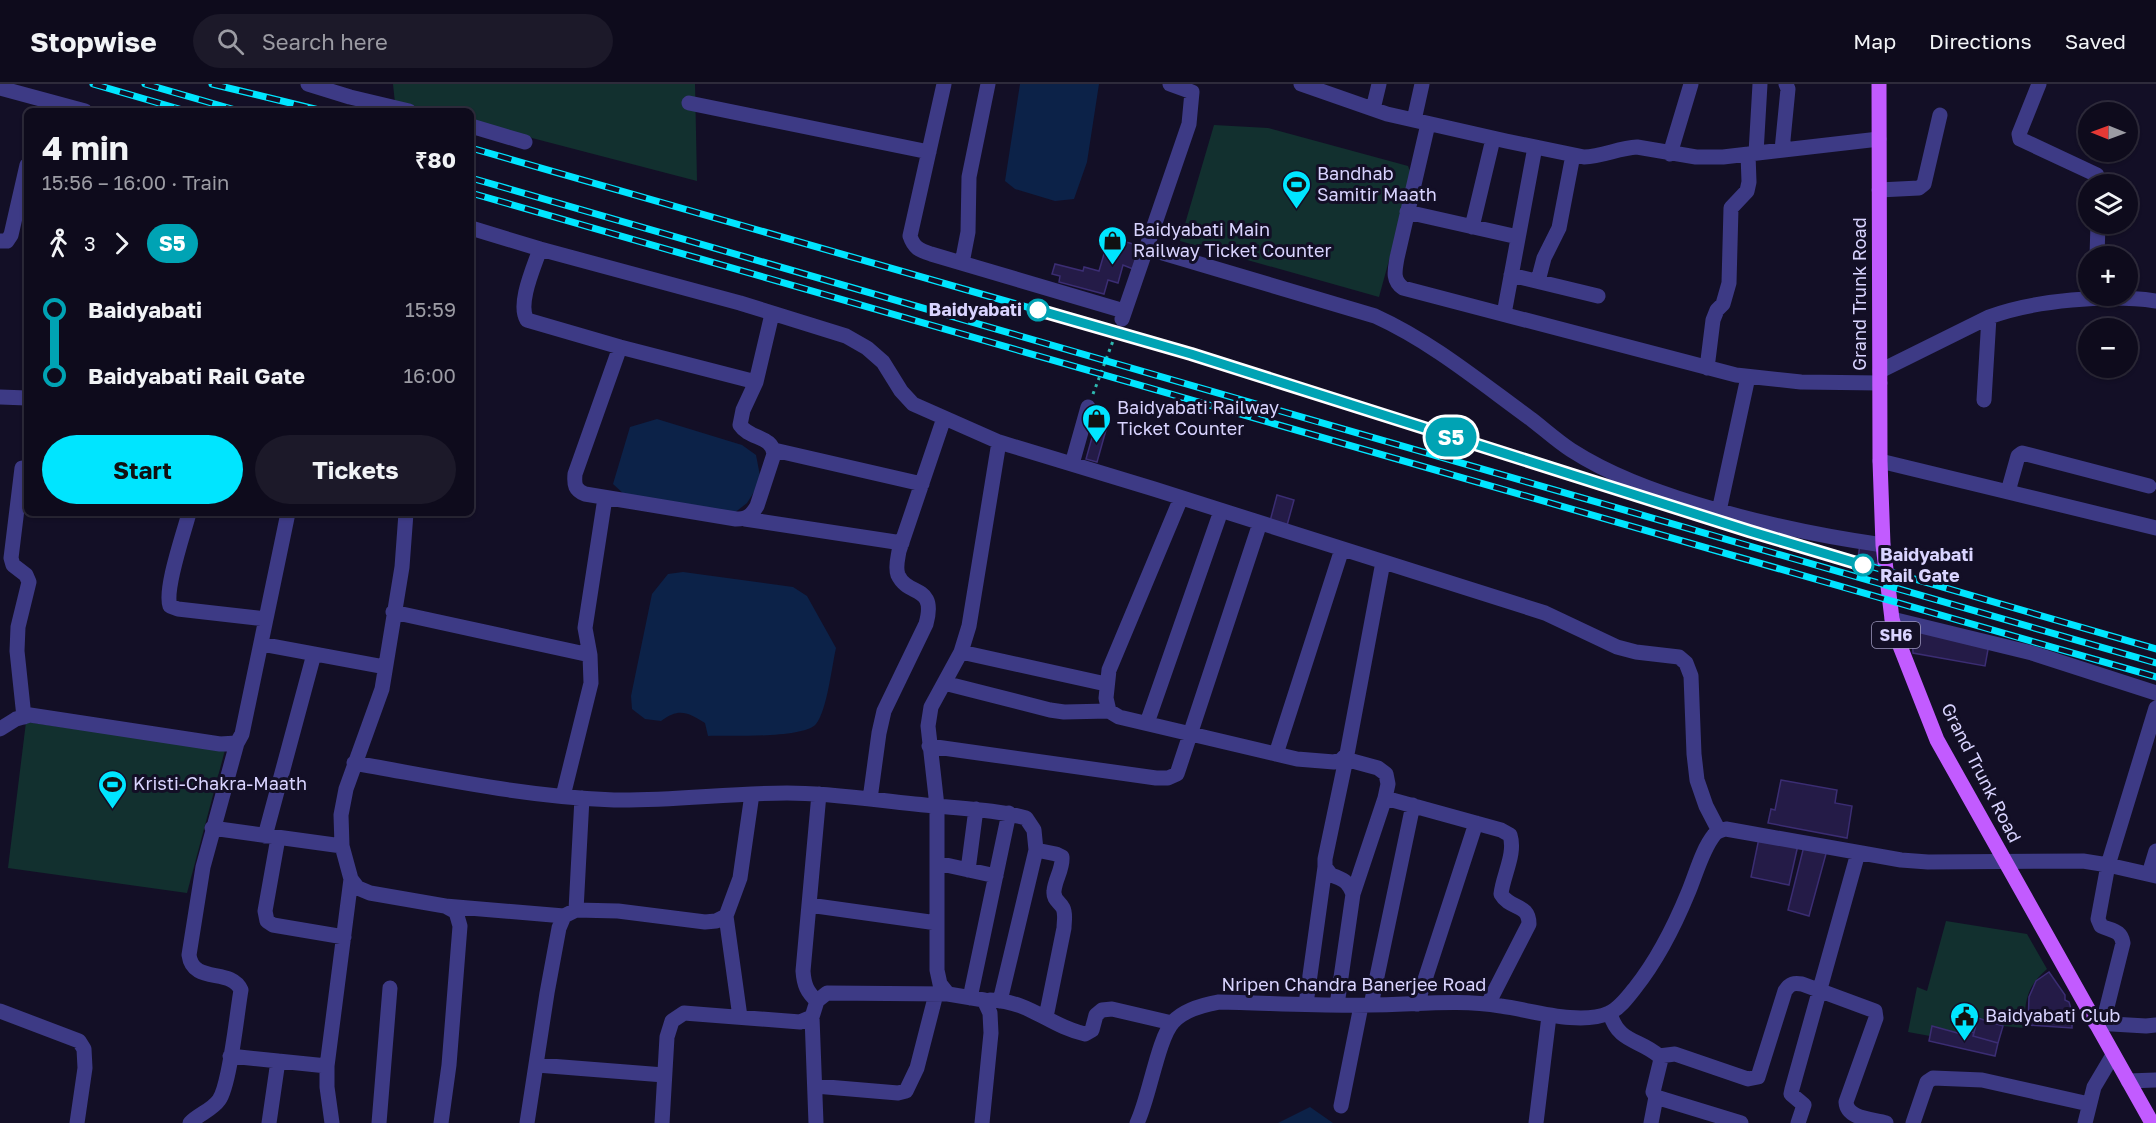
<!DOCTYPE html>
<html lang="en">
<head>
<meta charset="utf-8">
<style>
  :root { --surface:#0e0b1c; --page:#1c1929; --text:#f1f3f6; --muted:#9b9ba3; --line:#2e2b3b; --accent:#00e5ff }
  body { margin:0; font-family:"Golos Text",sans-serif; background:var(--page); color:var(--text); height:100vh; display:flex; flex-direction:column; font-size:22px; white-space:nowrap }
  * { box-sizing:border-box; margin:0 }
  p { font-size:20px; color:var(--muted) }
  .icon { flex:none; width:33px; height:33px; fill:none; stroke:currentColor; stroke-width:2; stroke-linecap:round; stroke-linejoin:round }
  .map { position:relative; flex:1; overflow:hidden }
  .side { position:absolute; left:24px; top:24px; width:450px; height:408px; display:flex; flex-direction:column; background:var(--surface); border-radius:9px; box-shadow:0 2px 4px #0004,0 0 0 2px var(--line) }
  .side>* { flex:none }
  .badge { padding:0 12px; border-radius:20px; font-size:21px; line-height:39px }
  .needle { width:39px; rotate:271deg }
  .fabs { position:absolute; left:2078px; top:18px; display:grid; gap:12px }
  .fabs a { display:grid; place-items:center; width:60px; height:60px; border-radius:50%; background:var(--surface); box-shadow:0 2px 4px #0004,0 0 0 2px var(--line); font-size:30px }
  .map>.badge { position:absolute; translate:-50% -50%; box-shadow:0 0 0 3px #fff }
  .legs { display:flex; align-items:center; gap:9px; height:66px; padding:0 18px; font-size:20px }
  .legs p { margin-inline-start:auto }
  .summary { display:flex; align-items:center; justify-content:space-between; height:102px; padding:0 18px }
  h1 { font-size:33px; font-weight:700; line-height:45px }
  .action { display:flex; gap:12px; margin-top:auto; padding:12px 18px }
  .action a { flex:1; height:69px; border-radius:36px; background:var(--accent); color:#111; font-size:24px; font-weight:700; line-height:69px; text-align:center }
  .action a+a { background:var(--page); color:var(--text) }
  ul { padding:0 18px; list-style:none }
  li { display:flex; align-items:center; gap:21px; height:66px; font-size:22px }
  li i { display:grid; place-items:center; width:9px; height:100%; margin:0 8px; background:currentColor }
  li i::after { content:''; width:15px; height:15px; margin:-8px; border:4px solid; border-radius:50%; background:var(--surface) }
  li p { margin-inline-start:auto }
  li:first-child i { background:linear-gradient(#0000 50%,currentColor 0) }
  li:last-child i { background:linear-gradient(currentColor 50%,#0000 0) }
  header { display:flex; align-items:center; gap:36px; box-sizing:border-box; height:84px; padding:0 30px; background:var(--surface); border-bottom:2px solid var(--line) }
  header strong { font-size:28px }
  nav { display:flex; gap:33px; margin-inline-start:auto; font-size:21px }
  .search { width:420px; height:54px; background:var(--page); display:flex; align-items:center; gap:15px; box-sizing:border-box; padding:0 21px; border-radius:33px; color:var(--muted); font-size:22px }
  .map>svg:first-child { display:block }
</style>
</head>
<body>
<header>
<strong>Stopwise</strong>
<div class="search"><svg class="icon" aria-label="search" viewBox="0 0 24 24"><circle cx="10" cy="10" r="6"/><path d="M15 15l6 6"/></svg>Search here</div>
<nav><a>Map</a><a>Directions</a><a>Saved</a></nav>
</header>
<div class="map">
<svg width="2156" height="1039" viewBox="0 0 2156 1039">
  <rect width="100%" height="100%" fill="#130f26"/>
  <path fill="#12302f" d="M393,0H695L697,97L471,38V27H427L395,19Z
    M1214,41L1268,44L1408,82L1412,92L1379,213L1180,157Z
    M26,638L225,666L187,809L8,784Z
    M1946,837L2027,850L2047,885C2026,903 2025,917 2024,944L2003,942L1978,934L1974,949L1967,946L1965,951L1933,942L1930,952L1908,948L1917,903L1927,907Z"/>
  <path fill="#0c2248" d="M1020,0H1099L1087,78L1074,115L1055,117L1015,105L1005,97Z
    M657,335L742,361L756,371L761,397L747,419L733,430L626,412L613,400L630,343Z
    M683,488L793,503L807,512L836,564C832,581 827,627 816,640C803,655 730,651 708,652L705,639C687,628 679,624 661,637L645,635L632,625L631,612L652,510L668,490Z
    M1310,1023L1333,1039H1278Z"/>
  <path fill="#241b47" stroke="#3b2d73" stroke-width="1.5" d="M1109,153L1140,162L1133,185L1123,181L1118,199L1108,196L1104,210L1059,198L1060,192L1052,190L1055,180L1083,187L1084,183L1099,187Z
    M1095,343L1106,346L1097,378L1086,375Z
    M1277,411L1294,416L1286,445L1269,441Z
    M1860,460L1881,468L1882,481L1858,475Z
    M1912,545L1989,560L1985,582L1913,569Z
    M1781,696L1837,706L1835,719L1852,722L1847,754L1768,739L1771,725L1775,726Z
    M1759,754L1798,761L1789,801L1751,793Z
    M1804,762L1827,766L1809,832L1788,826Z
    M2049,888L2065,911V916L2069,918L2072,928V944L2028,941L2029,913L2036,897Z
    M1978,934L2003,942L1998,959L1973,952Z
    M1932,942L1965,951L1967,946L1974,949L1973,952L1998,959L1995,972L1929,957Z"/>
  <g fill="none" stroke-linecap="round" stroke-linejoin="round">
    <path stroke="#2fb8b0" stroke-width="3" stroke-dasharray="3 4.5" stroke-linecap="butt" d="M1093,310L1116,249"/>
    <path stroke="#3d3a85" stroke-width="15" d="M308,0L350,13L409,27
      M944,0L910,152C914,164 919,166 931,170L1124,227
      M1301,0L1387,30L1506,57L1584,73C1603,72 1619,64 1637,63L1696,73H1723L1879,55
      M2039,0L2019,50L2020,55L2097,91L2099,100
      M0,4L85,27
      M689,19L929,68
      M1373,25L1379,0
      M1414,36L1422,0
      M1428,40L1397,174C1395,186 1392,196 1403,204L1736,291L1801,298L1880,299
      M471,42L525,58
      M1782,66L1788,5L1786,0
      M1756,69L1760,0
      M1670,70L1691,0
      M1879,106L1919,104L1924,100L1940,31
      M1407,128L1518,153
      M1472,143L1493,55
      M471,144L540,165L740,219L846,252L867,264L883,278L901,307L913,320L999,358L1154,405L1545,529L1617,563L1636,568L1679,573L1686,579L1691,592L1694,670L1697,696L1706,722L1719,747
      M0,157H7L11,151L27,81
      M1146,164L1375,232C1432,258 1480,298 1531,335C1544,345 1557,357 1571,366C1610,391 1652,406 1696,420C1758,439 1819,452 1883,461
      M540,165C534,183 517,220 527,236L620,263L756,298
      M2097,172L2098,140
      M962,179L968,148L969,93L988,0
      M1511,191L1598,212
      M1538,197L1544,174L1559,144L1573,71
      M1504,230L1535,63
      M1122,235L1189,40L1192,8L1170,0
      M620,263L575,390C574,401 575,406 585,410L736,435C747,435 751,432 757,422L774,370C773,352 749,355 740,341L743,326L756,298L772,230
      M1707,284L1713,236L1717,226L1723,220L1729,199L1731,124L1747,107L1749,98L1748,70
      M1880,287L1989,233C2034,216 2109,210 2156,217
      M0,313L27,314
      M1984,316L1989,233
      M774,366L922,400
      M1880,377L2004,407L2009,404L2018,372L2022,369L2149,402
      M1072,380L1088,323
      M22,384L11,474L13,481L26,491L29,498L18,543L17,567L24,633
      M2004,407L2156,444
      M1181,414L1109,586L1106,614L1109,627L1119,633L1297,675L1334,678L1341,676L1347,670L1383,478
      M1719,427L1748,293
      M189,429C184,449 164,505 170,522L178,525L266,535
      M406,429L402,483L382,605L346,705L341,731L342,762L351,795L358,804L370,809L445,822L456,828L460,842L449,981L441,1039
      M745,435L902,459
      M393,528L590,571
      M1892,535L2032,569L2156,609
      M261,560L385,583
      M961,568L1106,600
      M944,599L1050,626L1064,628L1109,627
      M1147,639L1221,427
      M0,645L16,635L30,631L220,660L237,659L242,650L288,429
      M929,662L1156,694H1168L1177,690L1260,439
      M1276,670L1342,465
      M1345,675L1378,684L1386,690L1388,700L1385,714L1353,810
      M354,679C440,694 526,713 614,716C672,717 730,709 787,709C837,709 887,718 937,722C967,725 997,726 1026,734L1034,746L1036,766L1000,917
      M563,712L591,599L590,571L585,544L605,414
      M1385,714L1501,746L1510,751C1516,770 1503,791 1501,810C1510,826 1529,819 1529,840L1488,920
      M870,715L879,649L884,627L926,540C937,500 908,513 898,491C895,483 898,474 899,467L944,334
      M212,744L342,762
      M265,752L314,570
      M278,754L265,827L267,837L273,841L344,853
      M1036,766L1056,770L1062,773C1063,785 1055,795 1054,807C1053,816 1060,818 1063,824C1066,830 1064,838 1064,844L1046,933
      M937,779L996,792
      M968,786L976,725
      M2149,790L2156,767
      M809,821L937,839
      M445,822L564,832
      M576,826L582,714
      M726,832L740,933
      M970,914L1009,729
      M990,916C1030,917 1049,942 1085,950L1092,946L1096,931L1102,926L1112,925L1172,939
      M817,917C807,908 804,901 803,887L819,710
      M1306,920L1325,783
      M1417,920L1476,739
      M1337,921L1353,810C1348,797 1343,795 1331,791L1325,783V775L1347,670
      M1371,921L1413,721
      M0,927L79,957L84,965L85,984L77,1039
      M1610,929C1618,959 1640,955 1659,972L1661,975L1653,1008L1656,1013L1741,1039
      M812,933L816,1039
      M2095,939L2146,942L2156,941
      M2103,939L2123,859C2121,846 2112,847 2101,842L2098,835L2108,781L2156,624
      M230,972L327,982
      M1659,972L1675,970L1748,995L1758,993L1785,907C1790,899 1794,899 1802,900L1875,927L1876,934L1846,1018C1847,1035 1872,1035 1886,1039
      M537,981L664,991
      M2128,997L2156,996
      M815,1002L898,1009L906,1007L917,984L936,910
      M1341,1022L1361,922
      M190,1039C199,1030 212,1026 219,1016C230,1001 237,928 241,906C231,883 193,901 189,871L203,783L237,659
      M269,1039L278,977
      M332,1039L327,1003V982L351,795
      M379,1039L390,904
      M527,1039L547,909L559,844L564,832L576,826L618,827L705,838L716,837L726,832L740,794L752,710
      M662,1039L667,953L672,937L684,929L800,938L812,933L817,917L827,909L948,910
      M982,1039L991,949L990,929L984,916L948,910L940,900L937,886V722L928,642L931,623L961,568L969,542L999,358
      M1137,1039C1149,1015 1158,954 1173,938C1184,926 1202,921 1219,918C1269,919 1319,922 1369,921C1413,921 1458,915 1501,922C1531,926 1580,942 1609,929C1619,925 1628,913 1635,904C1658,875 1674,843 1688,809C1696,790 1702,766 1714,751C1717,747 1721,746 1726,745L1901,776L1928,778L2083,777L2108,781L2156,792
      M1536,1039L1549,932
      M1651,1039L1656,1013
      M1798,1039L1804,1021L1791,1010L1792,1005L1858,769
      M1913,1039L1927,998L1933,994L1982,996L2089,1020
      M2085,1039L2094,1003L2113,971"/>
    <path stroke="#c25bff" stroke-width="15" d="M1879,0L1880,377L1883,461L1892,535L1900,562L1937,656L2152,1039"/>
    <defs>
      <path id="rail" d="M93,0L186,27
        M145,0L239,27
        M212,0L323,27
        M471,64L1191,270L1749,447L2156,565
        M471,94L2156,579
        M471,109L2156,593"/>
    </defs>
    <use href="#rail" stroke="#00e5ff" stroke-width="7"/>
    <use href="#rail" stroke="#130f26" stroke-width="4.5" stroke-dasharray="14" stroke-linecap="butt"/>
  </g>
  <g fill="none" stroke-linecap="round" stroke-linejoin="round">
    <defs>
      <path id="line-1" d="M1038,226L1191,270L1749,447L1863,481"/>
    </defs>
    <use href="#line-1" stroke="#fff" stroke-width="14"/>
    <use href="#line-1" stroke="#00a3b4" stroke-width="9"/>
  </g>
  <defs>
    <symbol id="stadium-pin" viewBox="-11 -11 22 30"><path d="M0 17L-7.5 6A9.5 9.5 0 1 1 7.5 6Z" fill="#00e5ff" stroke="#130f26"/><path d="M0-5a6.5 5 0 1 0 0 10a6.5 5 0 1 0 0-10ZM-3.5-1.8h7v3.6h-7Z" fill="#111"/></symbol>
    <symbol id="shop-pin" viewBox="-11 -11 22 30"><path d="M0 17L-7.5 6A9.5 9.5 0 1 1 7.5 6Z" fill="#00e5ff" stroke="#130f26"/><path d="M-5-2.5h2.3a2.7 3.5 0 0 1 5.4 0H5L5.5 6h-11ZM-1.5-2.5h3a1.5 2.3 0 0 0-3 0Z" fill="#111"/></symbol>
    <symbol id="civic-pin" viewBox="-11 -11 22 30"><path d="M0 17L-7.5 6A9.5 9.5 0 1 1 7.5 6Z" fill="#00e5ff" stroke="#130f26"/><path d="M-.6-6.5H3V-4.5H.6V-3L4-1V1h2V6H-6V1h2V-1L-.6-3ZM-1.2 2.5V6h2.4V2.5Z" fill="#111"/></symbol>
  </defs>
  <g fill-rule="evenodd">
    <use href="#stadium-pin" x="1280" y="84" width="33" height="45"/>
    <use href="#shop-pin" x="1096" y="140" width="33" height="45"/>
    <use href="#shop-pin" x="1080" y="318" width="33" height="45"/>
    <use href="#stadium-pin" x="96" y="684" width="33" height="45"/>
    <use href="#civic-pin" x="1948" y="916" width="33" height="45"/>
  </g>
  <g fill="#fff" stroke="#00a3b4" stroke-width="3">
    <circle cx="1038" cy="226" r="10"/>
    <circle cx="1863" cy="481" r="10"/>
  </g>
  <g text-anchor="middle" stroke-width="6" stroke-linejoin="round" paint-order="stroke">
    <rect fill="#130f26" stroke="#9e99be" stroke-width="1.5" x="1872" y="538" width="48" height="26" rx="4.5"/>
    <g font-size="16" font-weight="bold" fill="#d9d4ff">
      <text x="1896" y="557">SH6</text>
    </g>
    <g font-size="18" fill="#d9d4ff" stroke="#130f26" text-anchor="start">
      <text x="1317" y="96">Bandhab<tspan x="1317" dy="21">Samitir Maath</tspan></text>
      <text x="1133" y="152">Baidyabati Main<tspan x="1133" dy="21">Railway Ticket Counter</tspan></text>
      <text x="1117" y="330">Baidyabati Railway<tspan x="1117" dy="21">Ticket Counter</tspan></text>
      <text x="133" y="706">Kristi-Chakra-Maath</text>
      <text x="1985" y="938">Baidyabati Club</text>
    </g>
    <g font-size="18" fill="#d9d4ff" stroke="#130f26">
      <text transform="translate(1860 210) rotate(-90)" y="6">Grand Trunk Road</text>
      <text transform="translate(1981 689) rotate(63)" y="6">Grand Trunk Road</text>
      <text x="1354" y="907">Nripen Chandra Banerjee Road</text>
    </g>
    <g font-size="18" font-weight="bold" fill="#d9d4ff" stroke="#130f26" text-anchor="end">
      <text x="1022" y="232">Baidyabati</text>
      <text x="1880" y="477" text-anchor="start">Baidyabati<tspan x="1880" dy="21">Rail Gate</tspan></text>
    </g>
  </g>
</svg>
<div class="fabs">
<a><svg class="needle" viewBox="-14 -14 28 28"><path d="M0-13l5 13h-10z" fill="#e53935"/><path d="M0 13l5-13h-10z" fill="#9b9ba3"/></svg></a>
<a><svg class="icon" aria-label="layers" viewBox="0 0 24 24"><path d="M12 4l9 5-9 5-9-5zM3 14l9 5 9-5"/></svg></a>
<a>+</a>
<a>−</a>
</div>
<b class="badge" style="left:1451px;top:353px;background:#00a3b4;color:#fff">S5</b>
<section class="side">
<div class="summary"><div><h1>4 min</h1><p>15:56 – 16:00 · Train</p></div><b>₹80</b></div>
<div class="legs"><svg class="icon" aria-label="walk" viewBox="0 0 24 24"><circle cx="13" cy="4" r="2"/><path d="M13 8l-2 6 4 7M11 14l-3 7M7 12l3-4h3l4 4"/></svg>3<svg class="icon" aria-label="forward" viewBox="0 0 24 24"><path d="M9 5l7 7-7 7"/></svg><b class="badge" style="background:#00a3b4;color:#fff">S5</b></div>
<ul>
<li><i style="color:#00a3b4"></i><b>Baidyabati</b><p>15:59</p></li>
<li><i style="color:#00a3b4"></i><b>Baidyabati Rail Gate</b><p>16:00</p></li>
</ul>
<div class="action"><a>Start</a><a>Tickets</a></div>
</section>
</div>
</body>
</html>
